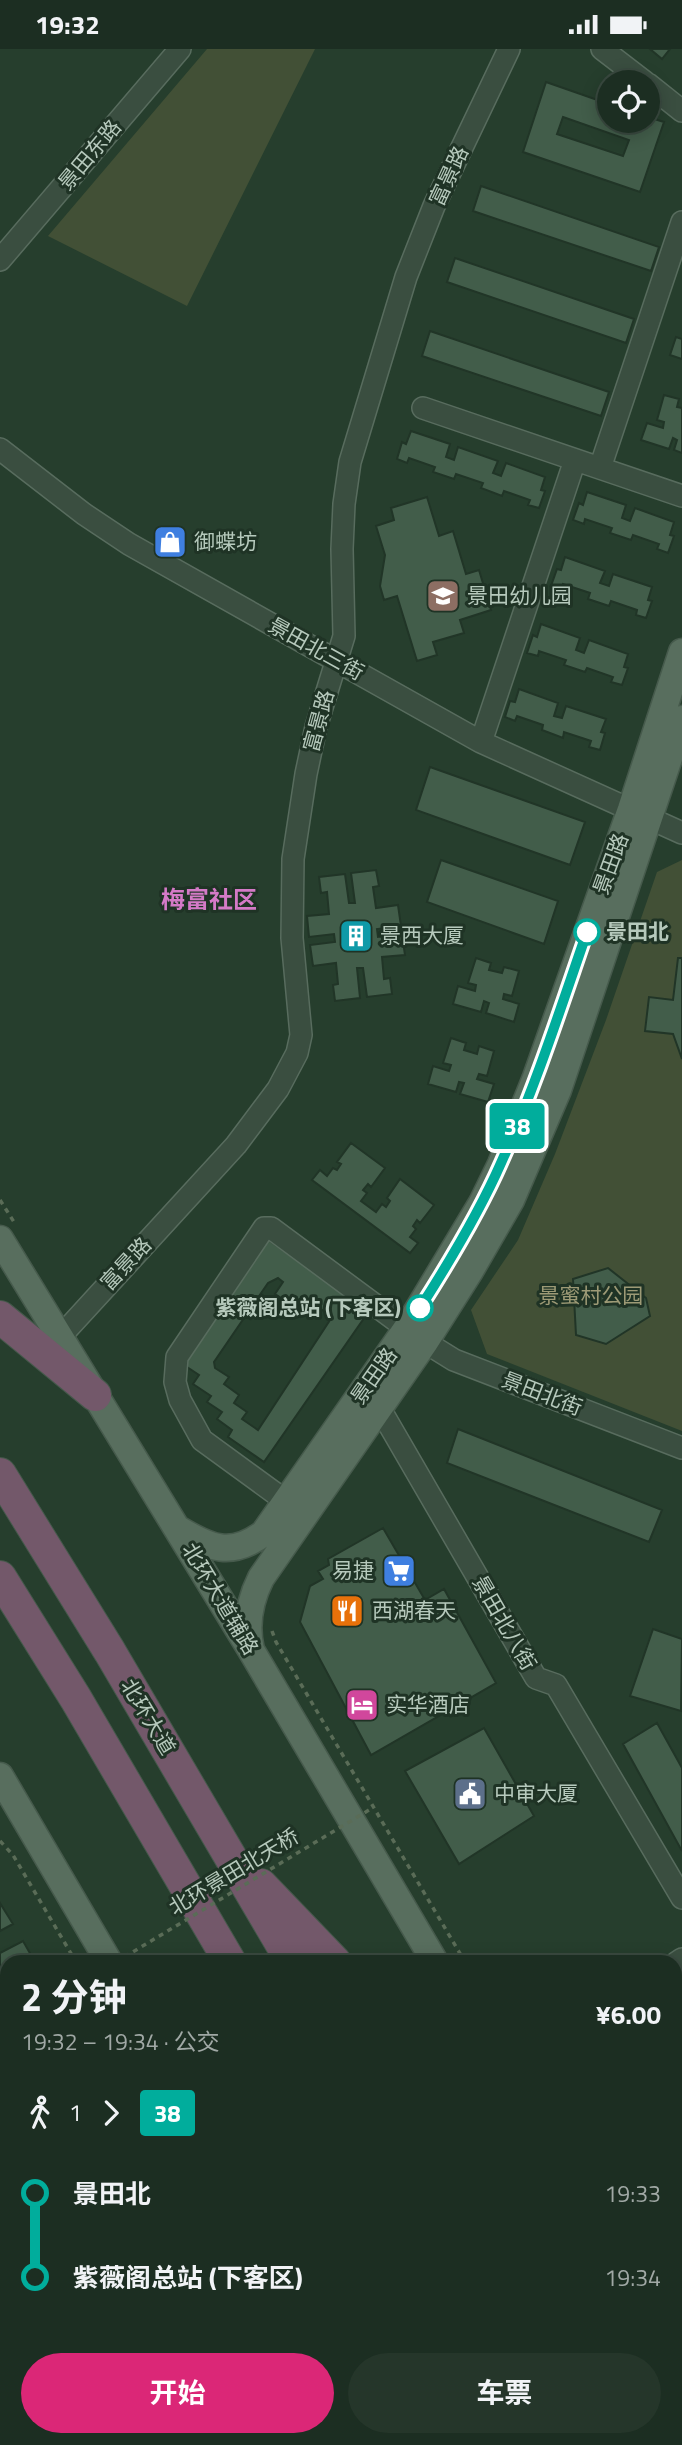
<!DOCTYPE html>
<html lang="zh">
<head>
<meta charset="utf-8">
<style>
  :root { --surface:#1c2e22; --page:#25362a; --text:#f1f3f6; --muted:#a0a8a5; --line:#3a4a40; --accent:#db2777 }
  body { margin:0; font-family:"Titillium Web","Noto Sans SC",sans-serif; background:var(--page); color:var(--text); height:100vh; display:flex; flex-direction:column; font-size:26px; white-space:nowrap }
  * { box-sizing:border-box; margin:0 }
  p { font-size:23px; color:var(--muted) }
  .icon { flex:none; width:38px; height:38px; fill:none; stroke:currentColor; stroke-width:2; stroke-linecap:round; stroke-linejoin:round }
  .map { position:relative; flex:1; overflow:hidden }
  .panel { position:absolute; left:0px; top:1906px; width:682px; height:492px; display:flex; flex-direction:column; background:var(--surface); border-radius:21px 21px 0 0; box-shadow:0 4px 18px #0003,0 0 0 2px var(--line) }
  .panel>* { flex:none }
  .badge { padding:0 14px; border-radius:5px; font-size:24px; line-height:46px }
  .tools { position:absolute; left:597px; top:21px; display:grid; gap:14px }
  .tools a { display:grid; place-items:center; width:63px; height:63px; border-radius:50%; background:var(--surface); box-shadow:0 4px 18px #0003,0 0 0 2px var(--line); font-size:35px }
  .map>.badge { position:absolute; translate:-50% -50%; box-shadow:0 0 0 4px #fff }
  .legs { display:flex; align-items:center; gap:10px; height:77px; padding:0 21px; font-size:23px }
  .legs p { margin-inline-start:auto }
  .headline { display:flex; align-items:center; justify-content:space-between; height:119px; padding:0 21px }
  h1 { font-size:38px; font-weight:700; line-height:52px }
  .cta { display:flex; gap:14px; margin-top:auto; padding:14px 21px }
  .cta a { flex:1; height:80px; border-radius:42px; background:var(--accent); color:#fff; font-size:28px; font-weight:700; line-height:80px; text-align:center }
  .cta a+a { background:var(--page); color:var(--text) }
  ul { padding:0 21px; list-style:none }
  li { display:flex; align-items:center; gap:24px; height:84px; font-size:26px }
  li i { display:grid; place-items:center; width:10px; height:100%; margin:0 9px; background:currentColor }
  li i::after { content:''; width:18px; height:18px; margin:-9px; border:5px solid; border-radius:50%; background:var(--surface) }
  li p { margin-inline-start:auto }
  li:first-child i { background:linear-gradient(#0000 50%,currentColor 0) }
  li:last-child i { background:linear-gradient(currentColor 50%,#0000 0) }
  .status { display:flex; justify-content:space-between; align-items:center; height:49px; padding:0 35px; background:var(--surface); direction:ltr }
  .status svg { height:19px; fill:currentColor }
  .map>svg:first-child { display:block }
</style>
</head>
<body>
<div class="status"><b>19:32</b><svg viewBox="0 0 49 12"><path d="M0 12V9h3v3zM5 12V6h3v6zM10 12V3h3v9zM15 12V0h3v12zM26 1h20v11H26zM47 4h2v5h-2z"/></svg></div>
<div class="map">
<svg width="682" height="2396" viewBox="0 0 682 2396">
  <rect width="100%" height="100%" fill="#263e2d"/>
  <path fill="#425036" d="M207,0H315L187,257L48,187Z
    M682,811V1382L487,1305L471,1261L518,1191L555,1105L606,971L657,823Z
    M680,1931L682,1932V2291L676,2280V1934Z"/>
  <path fill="#425d4a" stroke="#213527" stroke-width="2" fill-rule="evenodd" d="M650,0H670L662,10Z
    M546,33L609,55V72H648V68L664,73L640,143L523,103ZM563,68L629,91L623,107L557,85Z
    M481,137L659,198L651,222L473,162Z
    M455,209L634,270L626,294L447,233Z
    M430,282L609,343L601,367L422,307Z
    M676,288L682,290V310L670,306Z
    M664,346L679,350L677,358L682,359V404L674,401L677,391L673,389L669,400L641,391L647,374L663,379L664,373L657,371Z
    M411,382L450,395L446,408L454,411L458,398L498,412L493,424L501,427L506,414L545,428L541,441L545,442L539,459L528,456L530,451L504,442L502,447L481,439L483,434L456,425L454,430L433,423L435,418L409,409L407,414L397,410L402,393L406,395Z
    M587,443L626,456L622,469L630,472L635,459L674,473L670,486L674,487L668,504L657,500L659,495L633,486L631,491L610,484L612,479L585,470L584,475L573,471L579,454L583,456Z
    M427,448L439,487L453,482L466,525L479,521L491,561L460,571L464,584L433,593L437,606L417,612L397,547L384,551L380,537L385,506L376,477L394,471L391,459Z
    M565,508L605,522L600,534L609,537L613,525L652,538L648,551L652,552L646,569L636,566L637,561L611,552L609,557L588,550L590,544L563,535L562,540L551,537L557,520L561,521Z
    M541,575L580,589L576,601L584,604L589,591L628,605L624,618L628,619L622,636L611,633L613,628L587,619L585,623L564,616L566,611L539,602L538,607L527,604L533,586L537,588Z
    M519,640L558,654L554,667L562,669L566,657L606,670L601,683L605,684L600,701L589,698L591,692L564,683L563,689L542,681L543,676L517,667L515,672L505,668L510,652L515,653Z
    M430,718L585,773L570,816L416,761Z
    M441,811L558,852L544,895L427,853Z
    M376,821L379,837L373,838L376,859L398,856L401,877L377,880L378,888L402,885L405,906L382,908L384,930L390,929L392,945L367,948L363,919H357L360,949L335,952L333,936L338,935L336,914L313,917L310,896L335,893L334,885L309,888L307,867L329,865L327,843L321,844L319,828L345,825L349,854H355L351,824Z
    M476,909L491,914L489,921L502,924L504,918L519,922L512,947L504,945L503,950L519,955L514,973L486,964L489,954L484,952L481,963L453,955L458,937L475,942L476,936L468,934Z
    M678,909H682V1010L673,985L645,982L649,948L673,951Z
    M451,989L466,994L464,1001L477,1005L479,997L494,1002L487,1027L479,1025L477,1030L494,1035L488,1053L460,1045L464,1034L459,1033L456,1043L428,1035L433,1017L449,1022L451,1016L443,1014Z
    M351,1094L385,1119L371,1138L368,1135L363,1141L367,1144L361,1152L376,1163L382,1155L386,1158L390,1152L387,1149L400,1130L434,1156L420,1174L417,1171L413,1177L416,1180L410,1188L418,1194L410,1204L312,1131L320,1121L327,1127L333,1119L337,1121L341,1115L337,1113Z
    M267,1190L369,1262L264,1413L228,1388L232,1381L217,1370L222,1363L207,1353L211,1347L193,1335L199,1326L181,1314ZM278,1229L283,1233L275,1245L287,1253L285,1256L299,1265L301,1262L311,1269L318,1258L332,1268L258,1381L242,1370L247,1363L234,1354L239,1346L224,1335L229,1328L215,1319L214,1313L268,1234Z
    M608,1219L646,1249L650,1267L606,1295L576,1286L573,1230Z
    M458,1380L662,1461L649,1493L447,1414Z
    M383,1479L425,1551L444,1540L496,1634L371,1706L300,1573L310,1537L323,1530L318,1522L329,1516L328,1510Z
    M653,1580L682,1590L681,1662L630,1647Z
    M657,1674L682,1719V1802L623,1695Z
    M484,1679L534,1767L459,1815L405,1722Z
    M0,1854L13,1875L0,1882Z
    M23,1892L35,1913H7V2032L0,2036V1904Z
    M7,2193V2297L0,2285V2210L2,2209L0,2197Z
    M87,2390H131L134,2396H95Z"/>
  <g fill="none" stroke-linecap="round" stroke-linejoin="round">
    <path stroke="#3c5342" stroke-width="21" stroke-dasharray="21 10" stroke-linecap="butt" d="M352,2390V2396"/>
    <defs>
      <path id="minor" d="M602,0L645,33
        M648,35L682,62
        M0,211L180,0
        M423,359L682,447
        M0,400L84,465L129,495L310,597L481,693L682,784
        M600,419L682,173
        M481,693L575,411
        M60,1288L236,1096L278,1040L297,1004L301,986L292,889L293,810L306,725L316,678L344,587L342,500L344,455L350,413L406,228L434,157L509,0
        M380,1360L536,1629L556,1636L682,1849
        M298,1461L202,1391L180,1351L175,1333L177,1308L264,1179H271L425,1293L454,1311L682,1399
        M676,1914L682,1910"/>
      <path id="major" d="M0,1190L251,1601L435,1913
        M178,1480C210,1499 231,1509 264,1484L407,1279L482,1154L501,1115L535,1031L631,760L682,603
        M251,1601C245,1576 250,1551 261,1529L425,1293L470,1222L511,1151L558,1041L682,670
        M0,1727L109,1913
        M676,2332L682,2343
        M381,2390L384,2396"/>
      <path id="highway" d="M0,1268L95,1346
        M0,1425L110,1603L292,1913
        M0,1528L76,1650L230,1913
        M261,1836L335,1913
        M512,2390L516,2396
        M573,2390L576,2396"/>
    </defs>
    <use href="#minor" stroke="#586c5e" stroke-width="24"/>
    <use href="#major" stroke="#465a4c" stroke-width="29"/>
    <use href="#highway" stroke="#45594b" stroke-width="34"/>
    <path stroke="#5a6c57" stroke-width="3.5" stroke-dasharray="5 5" stroke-linecap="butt" d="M0,1151L14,1173
      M272,1582L276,1593L465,1913
      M0,1792L13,1806L76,1913
      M676,2273L682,2284"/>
    <use href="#minor" stroke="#3a4e40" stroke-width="21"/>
    <use href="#major" stroke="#586e5e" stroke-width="26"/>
    <use href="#highway" stroke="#73586a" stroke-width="32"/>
    <path stroke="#5a6c57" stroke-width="3.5" stroke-dasharray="5 5" stroke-linecap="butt" d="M116,1913L369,1761"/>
  </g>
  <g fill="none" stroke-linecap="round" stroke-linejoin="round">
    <defs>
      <path id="line-1" d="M420,1259C450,1212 479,1164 501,1114C535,1039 560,961 587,883"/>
    </defs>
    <use href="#line-1" stroke="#fff" stroke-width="16"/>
    <use href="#line-1" stroke="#01ad9c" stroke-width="10"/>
  </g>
  <defs>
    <symbol id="shop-square" viewBox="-11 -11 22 22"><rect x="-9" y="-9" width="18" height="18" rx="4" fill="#3f7fe0" stroke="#1f3325"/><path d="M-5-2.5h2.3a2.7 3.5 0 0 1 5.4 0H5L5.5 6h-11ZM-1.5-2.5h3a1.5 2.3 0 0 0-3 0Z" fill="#fff"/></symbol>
    <symbol id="school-square" viewBox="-11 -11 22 22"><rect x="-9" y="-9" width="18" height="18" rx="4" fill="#8d6e63" stroke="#1f3325"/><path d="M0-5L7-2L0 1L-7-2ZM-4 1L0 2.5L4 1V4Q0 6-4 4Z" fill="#fff"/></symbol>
    <symbol id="building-square" viewBox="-11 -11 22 22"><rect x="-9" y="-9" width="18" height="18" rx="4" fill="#0f9aa8" stroke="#1f3325"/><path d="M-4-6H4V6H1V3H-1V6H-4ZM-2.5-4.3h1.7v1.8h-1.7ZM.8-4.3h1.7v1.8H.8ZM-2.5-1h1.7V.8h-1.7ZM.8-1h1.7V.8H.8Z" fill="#fff"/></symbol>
    <symbol id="supermarket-square" viewBox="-11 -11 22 22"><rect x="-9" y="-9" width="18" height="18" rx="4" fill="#3f7fe0" stroke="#1f3325"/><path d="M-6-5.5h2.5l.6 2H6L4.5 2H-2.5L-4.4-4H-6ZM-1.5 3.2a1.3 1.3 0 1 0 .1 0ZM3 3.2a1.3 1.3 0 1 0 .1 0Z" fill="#fff"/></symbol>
    <symbol id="restaurant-square" viewBox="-11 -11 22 22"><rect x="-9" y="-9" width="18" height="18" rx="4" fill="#e8710a" stroke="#1f3325"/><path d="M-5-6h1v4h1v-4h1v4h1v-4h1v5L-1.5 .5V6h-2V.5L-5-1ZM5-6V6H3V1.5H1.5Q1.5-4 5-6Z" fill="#fff"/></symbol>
    <symbol id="hotel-square" viewBox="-11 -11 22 22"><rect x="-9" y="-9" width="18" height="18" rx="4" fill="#d1479c" stroke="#1f3325"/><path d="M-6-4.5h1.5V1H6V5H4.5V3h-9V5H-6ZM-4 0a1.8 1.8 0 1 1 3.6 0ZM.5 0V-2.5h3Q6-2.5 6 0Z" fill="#fff"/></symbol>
    <symbol id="civic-square" viewBox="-11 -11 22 22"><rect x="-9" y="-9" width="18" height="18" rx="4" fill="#5c6f8a" stroke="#1f3325"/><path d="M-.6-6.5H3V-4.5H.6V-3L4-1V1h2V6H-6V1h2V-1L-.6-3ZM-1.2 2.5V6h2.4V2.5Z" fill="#fff"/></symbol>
  </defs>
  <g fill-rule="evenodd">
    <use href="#shop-square" x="151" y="474" width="38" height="38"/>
    <use href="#school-square" x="424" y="528" width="38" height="38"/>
    <use href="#building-square" x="337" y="868" width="38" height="38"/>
    <use href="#supermarket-square" x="380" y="1503" width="38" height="38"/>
    <use href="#restaurant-square" x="328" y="1543" width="38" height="38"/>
    <use href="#hotel-square" x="343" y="1637" width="38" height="38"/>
    <use href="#civic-square" x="451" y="1726" width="38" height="38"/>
  </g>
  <g fill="#fff" stroke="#01ad9c" stroke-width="3.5">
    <circle cx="587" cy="883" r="12"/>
    <circle cx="420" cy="1259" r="12"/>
  </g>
  <g text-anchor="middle" stroke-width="6" stroke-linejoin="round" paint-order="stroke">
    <g font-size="21" fill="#b6c9bc" stroke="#1f3325">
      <text transform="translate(90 106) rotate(-50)" y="7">景田东路</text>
      <text transform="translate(449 127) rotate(-65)" y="7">富景路</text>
      <text transform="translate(316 600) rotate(29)" y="7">景田北三街</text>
      <text transform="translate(319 672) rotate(-75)" y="7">富景路</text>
      <text transform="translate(611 815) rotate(-70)" y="7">景田路</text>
      <text transform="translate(126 1215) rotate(-47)" y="7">富景路</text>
      <text transform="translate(374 1327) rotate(-55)" y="7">景田路</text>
      <text transform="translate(542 1345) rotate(21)" y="7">景田北街</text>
      <text transform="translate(220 1550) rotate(59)" y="7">北环大道辅路</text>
      <text transform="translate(504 1574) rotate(60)" y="7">景田北八街</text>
      <text transform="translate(148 1668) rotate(59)" y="7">北环大道</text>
      <text transform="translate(234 1823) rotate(-31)" y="7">北环景田北天桥</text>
    </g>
    <g font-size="21" fill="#b6c9bc" stroke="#1f3325" text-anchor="start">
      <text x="194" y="500">御蝶坊</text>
      <text x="467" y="554">景田幼儿园</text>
      <text x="380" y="894">景西大厦</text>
      <text x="374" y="1529" text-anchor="end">易捷</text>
      <text x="372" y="1569">西湖春天</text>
      <text x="386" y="1663">实华酒店</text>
      <text x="494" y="1752">中审大厦</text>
    </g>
    <g font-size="21" font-weight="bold" fill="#b6c9bc" stroke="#1f3325" text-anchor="start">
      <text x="606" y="890">景田北</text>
      <text x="401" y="1266" text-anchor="end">紫薇阁总站 (下客区)</text>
    </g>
    <g font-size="21" fill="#9d9a76" stroke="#1f3325">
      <text x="591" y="1254">景蜜村公园</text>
    </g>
    <g font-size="24" font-weight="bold" fill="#d47ac7" stroke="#1f3325">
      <text x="209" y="859">梅富社区</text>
    </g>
  </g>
</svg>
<div class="tools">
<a><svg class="icon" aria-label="locate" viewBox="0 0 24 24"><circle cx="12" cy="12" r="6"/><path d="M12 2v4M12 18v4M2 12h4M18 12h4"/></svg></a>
</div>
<b class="badge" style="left:517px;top:1077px;background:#01ad9c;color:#fff">38</b>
<section class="panel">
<div class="headline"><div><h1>2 分钟</h1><p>19:32 – 19:34 · 公交</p></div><b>¥6.00</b></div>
<div class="legs"><svg class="icon" aria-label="walk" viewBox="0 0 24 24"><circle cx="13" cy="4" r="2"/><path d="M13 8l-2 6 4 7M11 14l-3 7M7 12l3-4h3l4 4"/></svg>1<svg class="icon" aria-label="forward" viewBox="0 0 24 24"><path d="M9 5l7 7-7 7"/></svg><b class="badge" style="background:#01ad9c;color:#fff">38</b></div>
<ul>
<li><i style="color:#01ad9c"></i><b>景田北</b><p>19:33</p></li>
<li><i style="color:#01ad9c"></i><b>紫薇阁总站 (下客区)</b><p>19:34</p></li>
</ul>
<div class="cta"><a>开始</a><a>车票</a></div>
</section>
</div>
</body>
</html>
